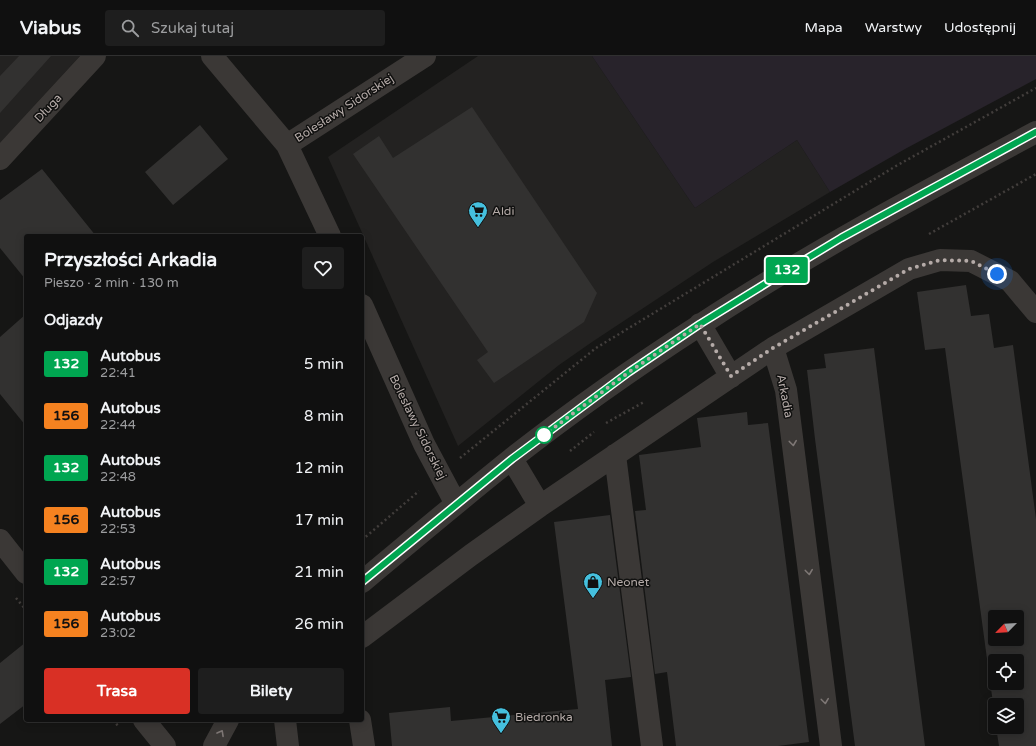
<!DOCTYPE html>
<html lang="pl">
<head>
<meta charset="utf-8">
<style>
  :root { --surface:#101010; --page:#1e1e1e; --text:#f1f3f6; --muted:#9c9d9f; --line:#303030; --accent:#d93025 }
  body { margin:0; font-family:"Varela Round",sans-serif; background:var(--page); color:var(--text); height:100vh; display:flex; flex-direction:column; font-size:15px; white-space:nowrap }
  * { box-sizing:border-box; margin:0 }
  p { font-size:13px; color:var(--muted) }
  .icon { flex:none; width:22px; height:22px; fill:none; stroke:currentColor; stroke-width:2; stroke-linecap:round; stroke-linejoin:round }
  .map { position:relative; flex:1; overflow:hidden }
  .side { position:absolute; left:24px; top:178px; width:340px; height:488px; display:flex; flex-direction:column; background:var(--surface); border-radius:4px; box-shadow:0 2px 10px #0003,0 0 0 1px var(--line) }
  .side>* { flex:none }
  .badge { padding:0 8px; border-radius:3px; font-size:14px; line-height:26px }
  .needle { width:26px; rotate:246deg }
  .buttons { position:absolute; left:988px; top:554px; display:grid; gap:8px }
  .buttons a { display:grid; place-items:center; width:36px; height:36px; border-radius:4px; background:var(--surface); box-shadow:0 2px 10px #0003,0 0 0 1px var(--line); font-size:20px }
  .you { position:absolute; width:20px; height:20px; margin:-10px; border:3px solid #fff; border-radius:50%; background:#1a73e8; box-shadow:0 0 0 6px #1a73e833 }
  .map>.badge { position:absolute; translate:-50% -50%; box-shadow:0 0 0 2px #fff }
  h2 { padding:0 20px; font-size:15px; line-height:36px }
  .round { display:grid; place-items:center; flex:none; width:42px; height:42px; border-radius:4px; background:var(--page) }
  .summary { display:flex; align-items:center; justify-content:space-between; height:68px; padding:0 20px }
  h1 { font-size:19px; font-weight:800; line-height:30px }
  .button { display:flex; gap:8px; margin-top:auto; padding:8px 20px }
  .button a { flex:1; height:46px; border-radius:4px; background:var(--accent); color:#fff; font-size:16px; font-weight:800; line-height:46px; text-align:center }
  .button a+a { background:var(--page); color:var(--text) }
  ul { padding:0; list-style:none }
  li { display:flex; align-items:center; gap:12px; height:52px; padding:0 20px }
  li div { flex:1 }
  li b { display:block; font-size:15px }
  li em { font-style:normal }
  li .badge { min-width:44px; font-weight:700; text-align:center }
  header { display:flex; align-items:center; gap:24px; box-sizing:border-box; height:56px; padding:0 20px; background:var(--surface); border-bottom:1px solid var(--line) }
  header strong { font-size:19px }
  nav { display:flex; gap:22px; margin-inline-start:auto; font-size:14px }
  .search { width:280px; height:36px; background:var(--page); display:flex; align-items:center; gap:10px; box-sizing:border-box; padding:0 14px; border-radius:4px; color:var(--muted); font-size:15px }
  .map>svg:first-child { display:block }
</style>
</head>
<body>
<header>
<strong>Viabus</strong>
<div class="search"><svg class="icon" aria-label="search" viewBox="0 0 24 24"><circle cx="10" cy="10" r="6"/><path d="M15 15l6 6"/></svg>Szukaj tutaj</div>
<nav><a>Mapa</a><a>Warstwy</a><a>Udostępnij</a></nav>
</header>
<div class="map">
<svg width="1036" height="690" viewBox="0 0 1036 690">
  <rect width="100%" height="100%" fill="#161615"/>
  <path fill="#232221" d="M0,0H80L0,87Z
    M478,0H592L695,152L797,84L830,136L713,206L592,286L559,309L458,390L328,101Z"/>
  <path fill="#28232b" d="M592,0H1036V23L905,93L830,136L797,84L695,152Z"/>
  <path fill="#323130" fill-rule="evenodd" d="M19,0H51L0,57V20Z
    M472,51L597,237L584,266L494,327L477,304L488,296L353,98L379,80L393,102Z
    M200,69L228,103L173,149L145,116Z
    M42,113L96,180H26V224L0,192V144Z
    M966,229L971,260L989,258L994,292L1013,289L1036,463V690H999L996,671H1017V649H995V662L945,292L925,294L917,236ZM995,561H1017V583H995ZM995,605H1017V627H995Z
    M26,258V370L0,338V281Z
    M874,292L925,690H855L815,383L807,314L826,312L824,298Z
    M747,356L748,369L768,367L809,686L778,690H676L667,616L655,618L635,455L646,454L639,399L701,391L697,362Z
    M610,459L631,621L605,624L612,690H392L389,657L450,651L451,665L578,653L554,466Z
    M26,586V648L0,668V607Z"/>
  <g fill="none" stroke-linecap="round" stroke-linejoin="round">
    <path stroke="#423e3c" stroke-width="2.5" stroke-dasharray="2 3" stroke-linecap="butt" d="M929,178L1036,118
      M606,367L644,346
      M570,395L594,376
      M460,402L596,292L896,110L1036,32
      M362,484L419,435
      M16,542L26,554
      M113,664L119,671"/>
    <path stroke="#3b3836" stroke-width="22" d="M212,0L287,89
      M0,103L95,0
      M330,180L287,89L425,0
      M362,249L424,388L456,448
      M700,268L731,321
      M615,399L652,690
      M512,403L540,450L773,292
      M0,484L26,517
      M362,526C411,485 460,444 510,404C571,356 635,311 700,269C808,198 922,137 1036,76
      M362,581L471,499L540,450
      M144,664L165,690
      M285,664L288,690
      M360,664L364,690
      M214,690L228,664
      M831,690L786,334L773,292L909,213L940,204L971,205L1010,225L1036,256"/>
  </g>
  <defs><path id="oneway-chevron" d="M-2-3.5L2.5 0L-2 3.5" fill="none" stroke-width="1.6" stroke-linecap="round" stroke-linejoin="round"/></defs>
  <g stroke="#7e7775">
    <use href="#oneway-chevron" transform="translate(793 387) rotate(83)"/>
    <use href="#oneway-chevron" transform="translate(809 516) rotate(83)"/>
    <use href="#oneway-chevron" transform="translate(825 645) rotate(83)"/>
    <use href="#oneway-chevron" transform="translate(221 677) rotate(-61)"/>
  </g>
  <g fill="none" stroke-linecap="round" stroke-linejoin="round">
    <defs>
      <path id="line" d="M362,526L512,403L629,316L700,268L778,220L841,182L1036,76"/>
    </defs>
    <use href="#line" stroke="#fff" stroke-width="9"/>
    <use href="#line" stroke="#00a651" stroke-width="6"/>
    <path stroke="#b5aba8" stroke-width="4" stroke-dasharray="0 7.2" d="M544,379L629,316L700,268L731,320L773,292L909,213L940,204L971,205L997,218"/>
  </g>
  <defs>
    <symbol id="supermarket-pin" viewBox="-11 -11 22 30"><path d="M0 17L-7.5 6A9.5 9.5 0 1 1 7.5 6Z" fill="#45c0de" stroke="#111110"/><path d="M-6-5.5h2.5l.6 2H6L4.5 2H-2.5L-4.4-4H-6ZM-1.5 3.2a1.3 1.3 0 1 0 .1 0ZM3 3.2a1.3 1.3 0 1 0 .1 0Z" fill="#111"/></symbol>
    <symbol id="shop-pin" viewBox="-11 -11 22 30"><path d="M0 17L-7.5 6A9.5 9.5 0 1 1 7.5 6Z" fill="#45c0de" stroke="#111110"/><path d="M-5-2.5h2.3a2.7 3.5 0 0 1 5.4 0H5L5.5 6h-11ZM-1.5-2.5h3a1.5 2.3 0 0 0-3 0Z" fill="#111"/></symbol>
  </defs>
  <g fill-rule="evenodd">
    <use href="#supermarket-pin" x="467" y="144" width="22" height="30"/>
    <use href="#shop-pin" x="582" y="515" width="22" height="30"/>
    <use href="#supermarket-pin" x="490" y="650" width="22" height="30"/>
  </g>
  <circle fill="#fff" stroke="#00a651" stroke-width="2" cx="544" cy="379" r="8"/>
  <g text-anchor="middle" stroke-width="3" stroke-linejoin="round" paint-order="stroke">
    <g font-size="12" fill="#b5aba8" stroke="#111110">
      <text transform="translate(48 52) rotate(-47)" y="4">Długa</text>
      <text transform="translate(344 52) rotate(-33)" y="4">Bolesławy Sidorskiej</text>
      <text transform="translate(785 340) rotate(79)" y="4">Arkadia</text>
      <text transform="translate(418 371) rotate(64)" y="4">Bolesławy Sidorskiej</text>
    </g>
    <g font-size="12" fill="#b5aba8" stroke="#111110" text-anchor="start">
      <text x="492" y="159">Aldi</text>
      <text x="607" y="530">Neonet</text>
      <text x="515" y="665">Biedronka</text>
    </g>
  </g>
</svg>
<div class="buttons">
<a><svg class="needle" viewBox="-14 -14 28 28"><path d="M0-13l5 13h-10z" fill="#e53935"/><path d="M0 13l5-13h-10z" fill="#9c9d9f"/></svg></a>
<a><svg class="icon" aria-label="locate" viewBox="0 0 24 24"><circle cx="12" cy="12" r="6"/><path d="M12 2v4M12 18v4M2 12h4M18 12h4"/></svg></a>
<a><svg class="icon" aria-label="layers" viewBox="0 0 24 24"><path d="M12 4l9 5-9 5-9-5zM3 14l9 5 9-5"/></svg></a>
</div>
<div class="you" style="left:997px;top:218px"></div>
<b class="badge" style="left:787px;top:214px;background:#00a651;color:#fff">132</b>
<section class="side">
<div class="summary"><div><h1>Przyszłości Arkadia</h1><p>Pieszo · 2 min · 130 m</p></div><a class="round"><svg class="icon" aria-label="heart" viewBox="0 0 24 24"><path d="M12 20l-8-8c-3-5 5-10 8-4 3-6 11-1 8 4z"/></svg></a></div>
<h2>Odjazdy</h2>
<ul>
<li><span class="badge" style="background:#00a651;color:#fff">132</span><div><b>Autobus</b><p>22:41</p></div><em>5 min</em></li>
<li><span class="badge" style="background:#f58220;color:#111">156</span><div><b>Autobus</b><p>22:44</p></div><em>8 min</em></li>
<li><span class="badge" style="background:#00a651;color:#fff">132</span><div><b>Autobus</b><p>22:48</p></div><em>12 min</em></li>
<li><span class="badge" style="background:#f58220;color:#111">156</span><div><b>Autobus</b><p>22:53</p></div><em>17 min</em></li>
<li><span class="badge" style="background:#00a651;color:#fff">132</span><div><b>Autobus</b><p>22:57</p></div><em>21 min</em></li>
<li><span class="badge" style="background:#f58220;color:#111">156</span><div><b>Autobus</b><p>23:02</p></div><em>26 min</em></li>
</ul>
<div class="button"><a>Trasa</a><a>Bilety</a></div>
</section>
</div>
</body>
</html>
